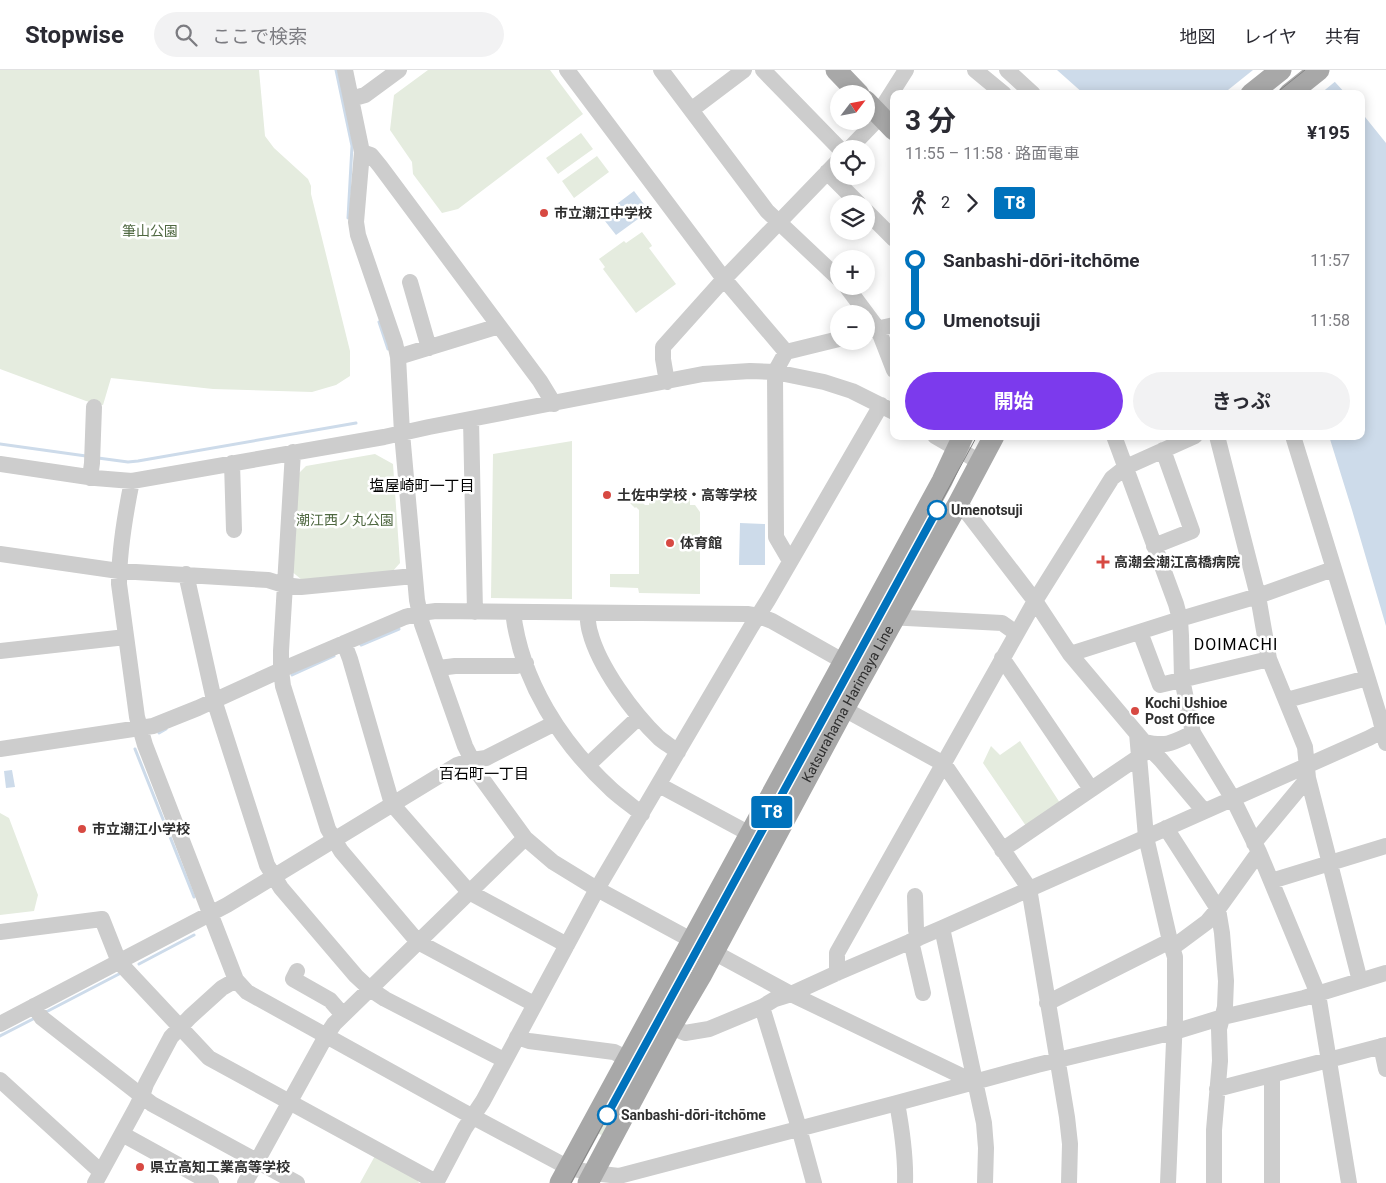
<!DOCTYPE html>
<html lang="ja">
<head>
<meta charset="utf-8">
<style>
  :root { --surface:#fff; --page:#f2f2f3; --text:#2b2b33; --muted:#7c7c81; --line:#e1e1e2; --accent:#7c3aed }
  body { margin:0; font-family:Roboto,"Noto Sans JP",sans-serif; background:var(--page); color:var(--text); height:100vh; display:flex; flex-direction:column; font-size:19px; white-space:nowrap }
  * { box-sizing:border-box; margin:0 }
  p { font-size:16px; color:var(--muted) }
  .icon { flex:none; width:28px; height:28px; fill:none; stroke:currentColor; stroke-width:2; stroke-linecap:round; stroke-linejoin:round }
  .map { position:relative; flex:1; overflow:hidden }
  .details { position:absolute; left:890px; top:20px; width:475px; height:350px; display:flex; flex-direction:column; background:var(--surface); border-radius:10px; box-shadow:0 2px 12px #0003 }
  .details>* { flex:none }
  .badge { padding:0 10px; border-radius:4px; font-size:18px; line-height:32px }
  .needle { width:32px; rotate:58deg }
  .tools { position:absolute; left:830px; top:15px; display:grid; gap:10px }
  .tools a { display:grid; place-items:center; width:45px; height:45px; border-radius:50%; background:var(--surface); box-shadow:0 2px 12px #0003; font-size:25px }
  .map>.badge { position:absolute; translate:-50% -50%; box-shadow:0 0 0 2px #fff }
  .legs { display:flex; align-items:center; gap:8px; height:55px; padding:0 15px; font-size:16px }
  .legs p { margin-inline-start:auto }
  .headline { display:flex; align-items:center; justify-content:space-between; height:85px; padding:0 15px }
  h1 { font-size:28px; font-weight:700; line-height:38px }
  .action { display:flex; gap:10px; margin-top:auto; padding:10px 15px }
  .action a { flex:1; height:58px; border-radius:30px; background:var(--accent); color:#fff; font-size:20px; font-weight:700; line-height:58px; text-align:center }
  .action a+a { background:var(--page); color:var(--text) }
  ul { padding:0 15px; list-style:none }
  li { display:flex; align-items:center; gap:18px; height:60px; font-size:19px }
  li i { display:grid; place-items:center; width:8px; height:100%; margin:0 6px; background:currentColor }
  li i::after { content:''; width:12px; height:12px; margin:-6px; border:4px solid; border-radius:50%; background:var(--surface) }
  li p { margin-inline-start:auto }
  li:first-child i { background:linear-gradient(#0000 50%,currentColor 0) }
  li:last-child i { background:linear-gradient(currentColor 50%,#0000 0) }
  header { display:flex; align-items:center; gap:30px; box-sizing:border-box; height:70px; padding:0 25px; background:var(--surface); border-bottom:1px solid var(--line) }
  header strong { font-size:24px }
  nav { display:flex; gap:28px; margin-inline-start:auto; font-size:18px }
  .search { width:350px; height:45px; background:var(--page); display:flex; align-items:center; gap:12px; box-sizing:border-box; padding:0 18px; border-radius:28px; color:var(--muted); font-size:19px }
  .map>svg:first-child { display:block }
</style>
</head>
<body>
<header>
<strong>Stopwise</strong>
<div class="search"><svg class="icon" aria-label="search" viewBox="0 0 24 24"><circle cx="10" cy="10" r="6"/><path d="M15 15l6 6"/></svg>ここで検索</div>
<nav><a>地図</a><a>レイヤ</a><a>共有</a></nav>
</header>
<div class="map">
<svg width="1386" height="1113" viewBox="0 0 1386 1113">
  <rect width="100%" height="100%" fill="#fff"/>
  <path fill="#e5ecdf" d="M0,0H259L265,66L274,78L308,109L311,116V124L350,281V306L336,315L312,322L213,319L111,308L103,335L86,331L0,299Z
    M428,0H550L583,44L458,139L442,143L413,104L412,92L390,60L394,25Z
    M581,63L593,79L558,104L546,88Z
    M597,86L609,102L574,128L562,111Z
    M642,162L651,174L652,176L649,178L676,214L636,243L603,199L605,197L599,189L624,171L626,173Z
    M572,371V529L491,528L493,384Z
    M375,384L393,394L400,493L392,502L302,510L290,500L296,406L306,396Z
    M638,422L645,429L642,432L645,435H649V428H690V435H695L700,442V524L639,523L638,518L610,517V504H639V440L636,437L635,438L628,431Z
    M1020,671L1060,733L1026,756L983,693L991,676L1000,685Z
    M0,743L9,748L38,825L34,841L0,845Z
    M620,1016L628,1020L603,1066L596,1062Z
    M376,1084L415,1106L419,1113H360Z"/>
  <path fill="#cddbea" d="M1057,0H1324L1346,24H1084Z
    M1361,42L1386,73V556L1352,440L1329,366H1361Z
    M634,121L649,141L616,165L601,146Z
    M740,453L765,454V495H739Z
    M12,700L15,717L6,718L4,701Z"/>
  <path fill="#fff" d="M1253,0H1327L1337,10L1320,24H1223Z"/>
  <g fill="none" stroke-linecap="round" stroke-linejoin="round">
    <path stroke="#cddbea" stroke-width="3" d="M336,0L352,76L348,148
      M379,252L388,279
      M0,374L86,386
      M98,388L128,392L138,391L356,353
      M361,575L399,559
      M292,605L334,586
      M159,663L166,659
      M135,679L194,827
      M139,894L194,865
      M46,942L119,904
      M0,966L33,949"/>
    <path stroke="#cdcdcd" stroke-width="16" d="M345,0L362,82L356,152L358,165L395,273L398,287L402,363L417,530L422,554L465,676L480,706L525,768L553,792L597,819L791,924L974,1012
      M567,0L724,209L786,282
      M661,0L767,141L839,209
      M763,0L840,79
      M975,0L1004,24
      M1007,0L1033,24
      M351,29L365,25L399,0
      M691,40L744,0
      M849,79L875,52L878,44L906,0
      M362,82L371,85L380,96L540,311L554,334
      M827,102L859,134
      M866,141L894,169
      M410,212L429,278
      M846,216L878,259L894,300
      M867,261L894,255
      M398,287L499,256
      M667,312L663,289V277L724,209L839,90
      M471,349L475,542
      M935,366L980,392
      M1114,366L1176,534L1180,549L1181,566L1182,609L1193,663L1233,729L1259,782L1318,924L1349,1113
      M1217,366L1258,526L1269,589L1305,677L1308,708L1360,911
      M1293,366L1380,648L1386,673
      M293,382L281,581V600L283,616L328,759L341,781L418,872L534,934
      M232,393L234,460
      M0,394L95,408L132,411L384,367L429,357L703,304L750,301L775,302L824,312L852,321L894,342
      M90,408L92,393L94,337
      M132,411C125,445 119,479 119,514L137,647L145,675L236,910L247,922L462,1041L569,1098L593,1103L619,1106L897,1033L1037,995L1174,962L1223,947L1304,928L1386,903
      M959,432L1035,531L1070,584L1150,679L1161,690L1204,741
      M1154,476L1192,461L1163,380
      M0,484L119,501L268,510L284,515L301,517L414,506
      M790,491L776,467L775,302L786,282L839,269
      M186,504L214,630L267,795L281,818L356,906L370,919L385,929L504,990
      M513,542C521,611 561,673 612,720C621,728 632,736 642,744
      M587,543C588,549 588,556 590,562C599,597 633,643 659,668C665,673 672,677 678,682
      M869,546L1002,553L1016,563
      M1140,562L1160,615L1269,589
      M344,573L350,589L392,734L469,822L567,875
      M0,581L126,567
      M1070,584L1180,549L1258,526L1333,499
      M1002,588L1091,719
      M439,598L455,596H516L526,593
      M1287,630L1367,608
      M835,634L944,694L1029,818L1067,1047L1070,1074L1069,1113
      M1137,663L1146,767L1170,871L1175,887V948L1168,1113
      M1144,672C1168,677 1172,673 1193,663
      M0,679L153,656L198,638L281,600L405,547L420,543L436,541L747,544L759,546L772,551L864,603
      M588,695L639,647
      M659,715L750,764
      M1166,758L1218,839L1222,863L1226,911L1225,937L1219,959L1220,991L1214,1060V1113
      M1254,773L1308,708
      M1002,780L1146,682
      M1271,811L1386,776
      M915,826L916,860L919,868
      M942,858L984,1053L986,1078L985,1113
      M0,862L102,849L119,892L209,988L436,1112
      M911,871L923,923
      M1172,878L1207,852L1218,839L1259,782
      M297,901L293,909L330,930L343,945
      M837,903V883L1035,531L1112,408L1126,397L1195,366
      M1047,933L1170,871
      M34,936L42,948L152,1034L297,1113
      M762,937L799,1058L814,1113
      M0,954L227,835L457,695L472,690L486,688L555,653
      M671,957L685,963L709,959L762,937L775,929L791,924L837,903L942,858L1369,668L1386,659
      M517,967L529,971L614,982L628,989
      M1381,976L1386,999
      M0,1010L101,1102
      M1217,1019L1386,975
      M897,1033C902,1060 906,1086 905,1113
      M122,1064L211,1113
      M95,1113L136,1038L142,1026L146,1014L171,967L190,947L222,918L236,910
      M245,1113L326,966L334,954L525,768
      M436,1113L465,1058L483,1031L597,819L751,557L768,530L881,335
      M1272,1113V1005"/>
    <g stroke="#a8a8a8" stroke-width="21">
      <path d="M836,0L859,24"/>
      <path d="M1251,24L1281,0"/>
      <path d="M1289,24L1319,0"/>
      <path d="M866,31L894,60"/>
      <path d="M560,1113L942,411L963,366"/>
      <path id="s1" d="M588,1113L671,957L701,906L844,639L959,432L994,366"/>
    </g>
    <path stroke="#858585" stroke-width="1" d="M1275,24L1305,0
      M571,1113L977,366"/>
  </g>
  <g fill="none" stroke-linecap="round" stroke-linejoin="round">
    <defs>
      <path id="line-1" d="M607,1045L937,440"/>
    </defs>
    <use href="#line-1" stroke="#fff" stroke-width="11"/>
    <use href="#line-1" stroke="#0072bc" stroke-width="8"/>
  </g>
  <g fill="#d74942" stroke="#fff" stroke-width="2">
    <circle cx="544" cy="143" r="5"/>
    <circle cx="607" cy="425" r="5"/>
    <circle cx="670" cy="473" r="5"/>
    <path d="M1100.5 484.5h5v5h5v5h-5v5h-5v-5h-5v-5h5z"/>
    <circle cx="1135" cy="641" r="5"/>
    <circle cx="82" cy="759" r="5"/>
    <circle cx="140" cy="1097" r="5"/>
  </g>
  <g fill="#fff" stroke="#0072bc" stroke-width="2.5">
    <circle cx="937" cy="440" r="9"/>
    <circle cx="607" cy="1045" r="9"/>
  </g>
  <g text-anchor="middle" stroke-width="5" stroke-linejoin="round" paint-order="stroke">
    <g font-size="14" font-weight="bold" fill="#303030" stroke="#fff" text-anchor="start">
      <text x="554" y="148">市立潮江中学校</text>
      <text x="617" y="430">土佐中学校・高等学校</text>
      <text x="680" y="478">体育館</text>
      <text x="1114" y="497">高潮会潮江高橋病院</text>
      <text x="1145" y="638">Kochi Ushioe<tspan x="1145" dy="16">Post Office</tspan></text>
      <text x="92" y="764">市立潮江小学校</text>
      <text x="150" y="1102">県立高知工業高等学校</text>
    </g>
    <g font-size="14" fill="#4f6841" stroke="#fff">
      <text x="150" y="166">筆山公園</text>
      <text x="345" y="455">潮江西ノ丸公園</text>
    </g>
    <g font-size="14" font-weight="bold" fill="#303030" stroke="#fff" text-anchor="start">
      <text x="951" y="445">Umenotsuji</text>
      <text x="621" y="1050">Sanbashi-dōri-itchōme</text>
    </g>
    <g font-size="14" fill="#303030" stroke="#fff">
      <text dy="5" stroke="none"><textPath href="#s1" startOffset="545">Katsurahama Harimaya Line</textPath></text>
    </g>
    <g font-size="15" fill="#000" stroke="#fff">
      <text x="422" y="421">塩屋崎町一丁目</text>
      <text x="484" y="709">百石町一丁目</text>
    </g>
    <g font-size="16" letter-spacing="1" fill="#000" stroke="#fff">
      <text x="1236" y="580">DOIMACHI</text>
    </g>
  </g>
</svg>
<div class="tools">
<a><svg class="needle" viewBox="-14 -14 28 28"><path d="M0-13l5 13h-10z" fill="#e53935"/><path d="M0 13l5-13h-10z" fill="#7c7c81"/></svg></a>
<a><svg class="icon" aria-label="locate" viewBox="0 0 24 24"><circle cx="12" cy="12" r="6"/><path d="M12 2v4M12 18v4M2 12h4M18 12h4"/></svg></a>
<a><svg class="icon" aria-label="layers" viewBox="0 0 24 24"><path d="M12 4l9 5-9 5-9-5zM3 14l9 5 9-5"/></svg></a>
<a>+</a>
<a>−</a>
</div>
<b class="badge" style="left:772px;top:742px;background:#0072bc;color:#fff">T8</b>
<section class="details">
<div class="headline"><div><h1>3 分</h1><p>11:55 – 11:58 · 路面電車</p></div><b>¥195</b></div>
<div class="legs"><svg class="icon" aria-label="walk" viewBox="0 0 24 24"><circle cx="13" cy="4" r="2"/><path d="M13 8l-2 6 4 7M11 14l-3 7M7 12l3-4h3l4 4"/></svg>2<svg class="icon" aria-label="forward" viewBox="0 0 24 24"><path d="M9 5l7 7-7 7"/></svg><b class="badge" style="background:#0072bc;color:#fff">T8</b></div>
<ul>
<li><i style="color:#0072bc"></i><b>Sanbashi-dōri-itchōme</b><p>11:57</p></li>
<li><i style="color:#0072bc"></i><b>Umenotsuji</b><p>11:58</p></li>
</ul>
<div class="action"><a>開始</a><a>きっぷ</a></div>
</section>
</div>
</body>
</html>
